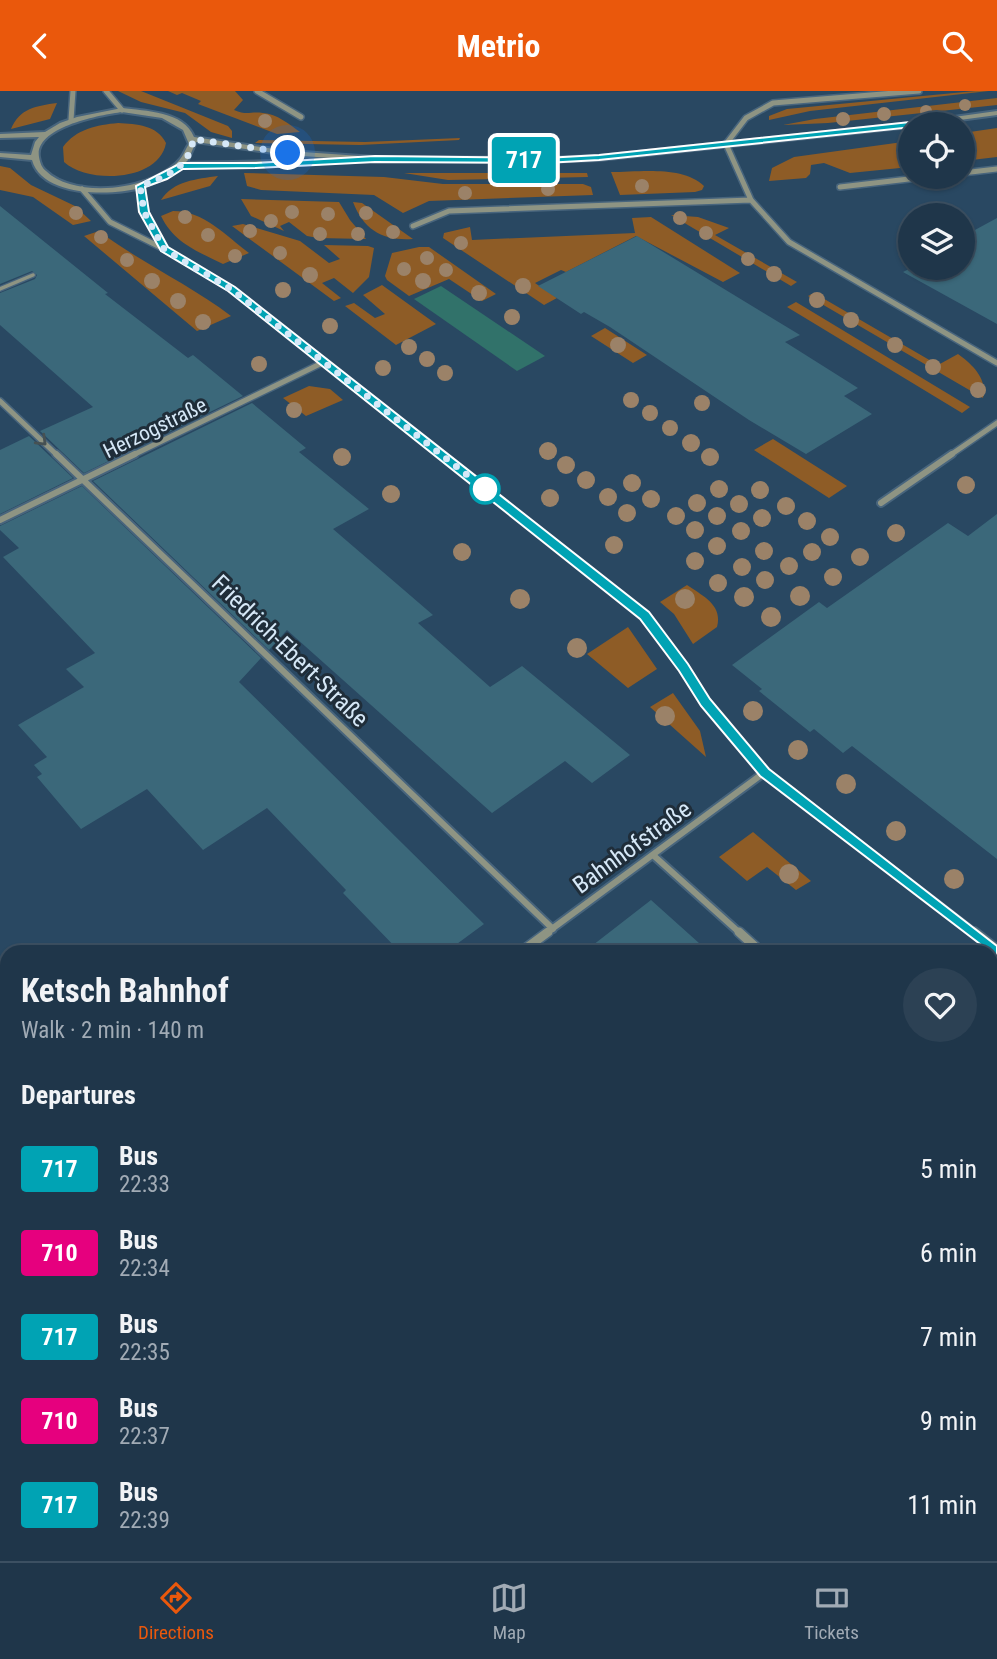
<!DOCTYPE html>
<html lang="en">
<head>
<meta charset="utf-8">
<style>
  :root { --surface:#1f364a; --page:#2c4154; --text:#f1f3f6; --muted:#a1abb5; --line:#3c5062; --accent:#ea580c }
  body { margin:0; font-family:"Roboto Condensed",sans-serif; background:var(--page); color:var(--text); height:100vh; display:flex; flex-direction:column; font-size:26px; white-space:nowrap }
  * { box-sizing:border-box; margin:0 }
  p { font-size:23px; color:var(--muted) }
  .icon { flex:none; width:38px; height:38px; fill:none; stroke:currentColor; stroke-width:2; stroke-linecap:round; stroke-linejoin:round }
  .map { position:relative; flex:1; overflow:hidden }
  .details { position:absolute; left:0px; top:854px; width:998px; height:616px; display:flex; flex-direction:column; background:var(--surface); border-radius:21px 21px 0 0; box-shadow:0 2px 5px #0004,0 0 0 2px var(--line) }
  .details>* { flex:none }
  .badge { padding:0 14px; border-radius:5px; font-size:24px; line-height:46px }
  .tools { position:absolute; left:898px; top:21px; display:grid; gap:14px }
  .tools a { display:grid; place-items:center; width:77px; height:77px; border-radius:50%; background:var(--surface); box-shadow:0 2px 5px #0004,0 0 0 2px var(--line); font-size:35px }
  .you { position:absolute; width:35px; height:35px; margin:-18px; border:5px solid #fff; border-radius:50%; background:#1a73e8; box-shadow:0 0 0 10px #1a73e833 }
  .map>.badge { position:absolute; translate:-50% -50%; box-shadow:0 0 0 4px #fff }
  h2 { padding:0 21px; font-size:26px; line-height:63px }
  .round { display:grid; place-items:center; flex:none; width:74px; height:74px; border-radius:37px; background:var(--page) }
  .summary { display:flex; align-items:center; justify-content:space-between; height:119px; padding:0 21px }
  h1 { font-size:33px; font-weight:700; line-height:52px }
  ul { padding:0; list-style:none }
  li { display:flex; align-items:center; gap:21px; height:84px; padding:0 21px }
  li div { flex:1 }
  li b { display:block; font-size:26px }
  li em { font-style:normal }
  li .badge { min-width:77px; font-weight:700; text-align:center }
  header { display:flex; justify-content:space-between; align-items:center; height:91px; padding:0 21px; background:var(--accent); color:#fff; font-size:32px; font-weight:700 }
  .menu { display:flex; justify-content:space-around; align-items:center; height:98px; border-top:2px solid var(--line); background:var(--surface); font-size:19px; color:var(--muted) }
  .menu a { display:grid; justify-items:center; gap:4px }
  .menu .active { color:var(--accent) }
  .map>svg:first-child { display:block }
</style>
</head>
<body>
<header><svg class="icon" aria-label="back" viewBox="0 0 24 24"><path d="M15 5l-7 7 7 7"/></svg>Metrio<svg class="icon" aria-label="search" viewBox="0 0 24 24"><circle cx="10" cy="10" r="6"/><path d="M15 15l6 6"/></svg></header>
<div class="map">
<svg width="997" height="1470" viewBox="0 0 997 1470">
  <rect width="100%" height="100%" fill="#294862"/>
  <path fill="#8e5c26" d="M118,0H141L228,35L232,40V47L211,41L185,22L141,11Z
    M168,0H235L243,9L234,19C248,25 250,20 263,22C277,23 289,33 300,41L277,43L198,13L201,10L182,2L177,4Z
    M975,0H989L810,20L769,29V25L787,18Z
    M997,7V14L828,32L783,34L815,28Z
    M57,12L50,28L11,38C20,17 36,15 57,12Z
    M118,32C137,33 157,34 166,52C159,91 88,93 64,71L63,56C76,38 97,34 118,32Z
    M997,37V66L963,70V42Z
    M460,47L459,49L360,54L255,52L259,49L365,51Z
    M910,50V76L850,82L824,72L811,74L810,83L806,87L769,90L772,77L794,66Z
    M0,75L10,77L31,94L75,115L91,130L73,134L33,106L0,99Z
    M611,81C638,81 683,74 704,95L702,99L695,101L620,104Z
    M244,82L384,86L443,93H583L591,96L593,104L429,110L403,122L374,104L261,99L247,95Z
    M404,82H587L588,86L448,89Z
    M218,85L210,95L161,109C173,90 197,88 218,85Z
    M241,108L339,111L350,129L366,148L318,147L307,145L289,131L280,135L284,140L251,125Z
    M353,111L362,112L413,148C384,150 364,140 353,111Z
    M173,120C204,120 225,144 249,162L223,173C197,160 174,152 161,125Z
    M671,124L698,126L729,137L715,144L797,191L791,195Z
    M651,126L740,182L723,191L636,145L566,181L561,179L535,192L557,207L544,214L443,147L444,142L470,136L472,149L635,142L632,127Z
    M243,133L300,150L329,172L340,168L324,154L368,155L374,157L369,186L353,202L334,187L322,192L341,207L334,210L232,135Z
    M99,140C141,172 189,193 231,225L197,240L84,145Z
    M419,156H429L496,203L482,210L449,188L409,205L387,189L385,185L392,162Z
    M382,194L436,233L396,254L345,215L354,212L375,227L385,223L363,204Z
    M814,202L938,274L958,263C972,273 988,288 983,307L808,205Z
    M796,211L970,316L962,322L787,216Z
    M605,237L647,264L633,272L591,245Z
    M309,295L330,298L343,309L306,325L283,307Z
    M773,348L847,395L829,407L754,359Z
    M687,494C703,505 723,514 717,536L693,553L674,523L660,511Z
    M628,536L657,578L628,597L587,563Z
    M673,602L700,640L706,666L650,616Z
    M753,741L811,790L796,799L767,776L747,790L719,766Z"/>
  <path fill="#31726a" d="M441,195L545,265L517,280L414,208Z"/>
  <path fill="#3b687a" d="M0,115L108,202L105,203L188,267L193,264L243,305L84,382L40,340L93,316L0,234V202L35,188L37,184L32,180L0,193Z
    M997,127V233L903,181L911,177H962V146Z
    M637,145L800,244L785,251L858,297L844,305L872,323L806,363L749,329L610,236L584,221L581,223L538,195Z
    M252,312L306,357L299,361L369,418L333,438L433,524L418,532L490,596L522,575L630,664L592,692L565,670L492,722L287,539L269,559L93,390Z
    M29,345L73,387L0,423V359Z
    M82,395L261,567L239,591L484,833L446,861H400L343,802L346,799L267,717L203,759L147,698L81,738L37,686L42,683L34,674L47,666L18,634L84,596L66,578L95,562L3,466L19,457L0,439V435Z
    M997,423V768L852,655L843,662L814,638L810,641L759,600L762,598L732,574L819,511L827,517L948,432L968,445Z
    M651,809L709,861H584Z"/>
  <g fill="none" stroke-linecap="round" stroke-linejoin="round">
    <defs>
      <path id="service" d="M0,198L33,184"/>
      <path id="minor-far2" d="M106,0L122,19
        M257,0L301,26
        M919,0L773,12L746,27L726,53L751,109L789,151L997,272
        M71,29L73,0
        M962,82L997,78
        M140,95L144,121L164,157
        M840,96L926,86
        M82,98L110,131L164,158L231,198L443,365
        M413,135L449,120L751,109
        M0,310L58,365
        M131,365L322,272
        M949,365L997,332"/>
      <path id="minor-far1" d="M56,363L553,838
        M441,363L645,524L684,576L705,611L765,681L976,843
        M881,412L952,363
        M0,429L135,363
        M653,764L741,843
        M545,843L765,681"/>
      <path id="minor" d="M739,841L761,861
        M974,841L997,859
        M521,861L548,841
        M990,888L997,882
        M990,1068L997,1073
        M0,1242L7,1237"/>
      <path id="tertiary" d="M122,17C145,20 184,20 194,46L288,60L375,66L545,67L599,65L911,32L997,20V24L930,33H910V36L599,69L545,71L375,70L288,64L196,51L188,69L185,72L319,69L323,71L319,73L179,77C168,86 154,93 140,97C111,105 42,106 32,69L0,66V62L31,64L35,51L39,46L0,47V43L45,41L60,32L77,26ZM122,21L162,27L183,39L189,53C186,57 184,63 181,67C156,99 76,109 46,80C42,77 40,72 39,66C34,36 100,24 122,21Z"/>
    </defs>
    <use href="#service" stroke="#48657d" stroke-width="6"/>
    <use href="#minor-far2" stroke="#48657d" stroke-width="8"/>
    <use href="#minor-far1" stroke="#48657d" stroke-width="10"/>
    <use href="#minor" stroke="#48657d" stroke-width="12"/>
    <use href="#tertiary" stroke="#48657d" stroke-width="4"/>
    <use href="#service" stroke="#8e9483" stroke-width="3.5"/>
    <use href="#minor-far2" stroke="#8e9483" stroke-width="5"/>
    <use href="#minor-far1" stroke="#8e9483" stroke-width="6"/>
    <use href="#minor" stroke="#8e9483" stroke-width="9"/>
    <use href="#tertiary" fill="#8e9483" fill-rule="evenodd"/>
  </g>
  <g fill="#9b8268">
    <circle cx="965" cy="14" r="6"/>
    <circle cx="926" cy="20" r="6"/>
    <circle cx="884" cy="23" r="7"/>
    <circle cx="843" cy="28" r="7"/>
    <circle cx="265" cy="30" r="7"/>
    <circle cx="642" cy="95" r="7"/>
    <circle cx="548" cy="98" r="7"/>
    <circle cx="465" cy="102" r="7"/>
    <circle cx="292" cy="121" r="7"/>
    <circle cx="76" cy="122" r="7"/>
    <circle cx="366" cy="122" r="7"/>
    <circle cx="328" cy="123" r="7"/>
    <circle cx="185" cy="126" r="7"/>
    <circle cx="680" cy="127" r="7"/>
    <circle cx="271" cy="130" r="7"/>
    <circle cx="250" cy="140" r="7"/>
    <circle cx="393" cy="141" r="7"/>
    <circle cx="706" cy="142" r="7"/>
    <circle cx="320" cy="143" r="7"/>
    <circle cx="358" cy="143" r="7"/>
    <circle cx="208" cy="144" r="7"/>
    <circle cx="101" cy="146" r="7"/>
    <circle cx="461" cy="152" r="7"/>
    <circle cx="280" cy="162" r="7"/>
    <circle cx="235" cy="165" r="7"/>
    <circle cx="427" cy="167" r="7"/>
    <circle cx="748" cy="168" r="7"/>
    <circle cx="127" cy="169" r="7"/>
    <circle cx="404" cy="178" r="7"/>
    <circle cx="446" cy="179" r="7"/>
    <circle cx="774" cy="183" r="8"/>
    <circle cx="310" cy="184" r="8"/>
    <circle cx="152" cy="190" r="8"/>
    <circle cx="423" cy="190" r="8"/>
    <circle cx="523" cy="195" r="8"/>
    <circle cx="283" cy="199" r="8"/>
    <circle cx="479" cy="202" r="8"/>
    <circle cx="817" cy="209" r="8"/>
    <circle cx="178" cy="210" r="8"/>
    <circle cx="512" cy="226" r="8"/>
    <circle cx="851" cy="229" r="8"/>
    <circle cx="203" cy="231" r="8"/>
    <circle cx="330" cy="235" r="8"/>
    <circle cx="618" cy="254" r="8"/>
    <circle cx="895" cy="254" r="8"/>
    <circle cx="409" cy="256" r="8"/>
    <circle cx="427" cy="268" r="8"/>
    <circle cx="259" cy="273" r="8"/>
    <circle cx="933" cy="276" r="8"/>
    <circle cx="383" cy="277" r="8"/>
    <circle cx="445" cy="282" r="8"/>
    <circle cx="978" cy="299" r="8"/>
    <circle cx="631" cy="309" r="8"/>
    <circle cx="702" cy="312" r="8"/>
    <circle cx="294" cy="319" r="8"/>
    <circle cx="650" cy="322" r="8"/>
    <circle cx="670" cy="337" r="8"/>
    <circle cx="691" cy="352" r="9"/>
    <circle cx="548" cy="360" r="9"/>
    <circle cx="342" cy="366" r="9"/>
    <circle cx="710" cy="366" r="9"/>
    <circle cx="566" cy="374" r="9"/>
    <circle cx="586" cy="389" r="9"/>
    <circle cx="632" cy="392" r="9"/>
    <circle cx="966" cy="394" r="9"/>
    <circle cx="719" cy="398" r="9"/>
    <circle cx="760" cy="399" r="9"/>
    <circle cx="391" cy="403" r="9"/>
    <circle cx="608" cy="406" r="9"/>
    <circle cx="550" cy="407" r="9"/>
    <circle cx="651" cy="408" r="9"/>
    <circle cx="697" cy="412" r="9"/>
    <circle cx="739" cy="413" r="9"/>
    <circle cx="786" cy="415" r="9"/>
    <circle cx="627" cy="422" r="9"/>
    <circle cx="676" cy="425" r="9"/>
    <circle cx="717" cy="425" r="9"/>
    <circle cx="762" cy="427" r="9"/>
    <circle cx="807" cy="430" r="9"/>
    <circle cx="695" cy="439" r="9"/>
    <circle cx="741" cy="440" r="9"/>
    <circle cx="896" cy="442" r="9"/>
    <circle cx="830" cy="446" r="9"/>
    <circle cx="614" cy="454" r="9"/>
    <circle cx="717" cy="455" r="9"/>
    <circle cx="764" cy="460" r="9"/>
    <circle cx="462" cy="461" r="9"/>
    <circle cx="812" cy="461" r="9"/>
    <circle cx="860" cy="466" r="9"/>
    <circle cx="695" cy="470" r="9"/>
    <circle cx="789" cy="475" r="9"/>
    <circle cx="742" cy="476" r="9"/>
    <circle cx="833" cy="486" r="9"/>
    <circle cx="765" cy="489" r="9"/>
    <circle cx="718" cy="492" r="9"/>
    <circle cx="800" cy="505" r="10"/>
    <circle cx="744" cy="506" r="10"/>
    <circle cx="520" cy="508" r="10"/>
    <circle cx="685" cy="508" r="10"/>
    <circle cx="771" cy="526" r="10"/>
    <circle cx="577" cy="557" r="10"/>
    <circle cx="753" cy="620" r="10"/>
    <circle cx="665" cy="625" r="10"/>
    <circle cx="798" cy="659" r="10"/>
    <circle cx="846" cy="693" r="10"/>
    <circle cx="896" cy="740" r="10"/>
    <circle cx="789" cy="783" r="10"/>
    <circle cx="954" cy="788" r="10"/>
  </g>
  <defs><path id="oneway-chevron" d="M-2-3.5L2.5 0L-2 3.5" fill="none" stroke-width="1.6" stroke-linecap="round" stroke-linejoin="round" transform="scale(1.75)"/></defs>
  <use stroke="#465153" href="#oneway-chevron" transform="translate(42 350) rotate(44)"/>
  <path fill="#00a3b4" stroke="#fff" stroke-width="2" d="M910,31L913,36L599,69L545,72L375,71L256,77L183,78L167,88L145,96L149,121L168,156L235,196L649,521L688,573L710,608L769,678L997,855V866L760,685L701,615L679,580L640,528L228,200L161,160L139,121L136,95L181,72H256L375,65L545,67L599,64Z"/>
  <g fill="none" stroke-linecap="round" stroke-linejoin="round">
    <path stroke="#d6e8f7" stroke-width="7" stroke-dasharray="0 12.6" d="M288,62L193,48C190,77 165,86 140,95L144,121L164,158L231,198L485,398"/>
  </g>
  <circle fill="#fff" stroke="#00a3b4" stroke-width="3.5" cx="485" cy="398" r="14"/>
  <g text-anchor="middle" stroke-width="6" stroke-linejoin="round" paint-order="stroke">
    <g font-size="21" fill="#d6e8f7" stroke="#1f2d39">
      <text transform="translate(155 337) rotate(-26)" y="7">Herzogstraße</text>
    </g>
    <g font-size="24" fill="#d6e8f7" stroke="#1f2d39">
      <text transform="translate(290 560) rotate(44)" y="8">Friedrich-Ebert-Straße</text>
      <text transform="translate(632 756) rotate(-36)" y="8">Bahnhofstraße</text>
    </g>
  </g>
</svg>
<div class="tools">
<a><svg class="icon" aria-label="locate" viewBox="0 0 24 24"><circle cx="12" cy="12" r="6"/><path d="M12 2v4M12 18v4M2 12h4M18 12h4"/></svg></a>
<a><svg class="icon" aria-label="layers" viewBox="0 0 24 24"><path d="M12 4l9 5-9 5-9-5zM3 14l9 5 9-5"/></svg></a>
</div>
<div class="you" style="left:288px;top:62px"></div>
<b class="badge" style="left:524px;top:69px;background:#00a3b4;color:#fff">717</b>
<section class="details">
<div class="summary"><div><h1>Ketsch Bahnhof</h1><p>Walk · 2 min · 140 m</p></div><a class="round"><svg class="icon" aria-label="heart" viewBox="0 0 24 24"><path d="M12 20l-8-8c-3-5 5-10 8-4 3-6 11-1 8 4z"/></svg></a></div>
<h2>Departures</h2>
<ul>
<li><span class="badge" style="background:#00a3b4;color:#fff">717</span><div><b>Bus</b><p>22:33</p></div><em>5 min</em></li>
<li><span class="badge" style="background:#e6007e;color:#fff">710</span><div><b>Bus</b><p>22:34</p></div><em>6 min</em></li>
<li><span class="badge" style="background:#00a3b4;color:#fff">717</span><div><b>Bus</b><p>22:35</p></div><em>7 min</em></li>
<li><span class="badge" style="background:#e6007e;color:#fff">710</span><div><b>Bus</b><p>22:37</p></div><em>9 min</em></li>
<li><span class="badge" style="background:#00a3b4;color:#fff">717</span><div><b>Bus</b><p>22:39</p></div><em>11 min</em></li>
</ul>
</section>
</div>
<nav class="menu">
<a class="active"><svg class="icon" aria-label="directions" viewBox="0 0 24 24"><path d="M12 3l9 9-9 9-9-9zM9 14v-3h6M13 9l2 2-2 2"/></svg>Directions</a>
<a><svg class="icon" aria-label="map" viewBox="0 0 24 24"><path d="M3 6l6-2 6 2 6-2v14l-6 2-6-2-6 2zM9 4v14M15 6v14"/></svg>Map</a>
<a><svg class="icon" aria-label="tickets" viewBox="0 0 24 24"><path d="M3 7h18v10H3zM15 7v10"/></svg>Tickets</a>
</nav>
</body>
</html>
